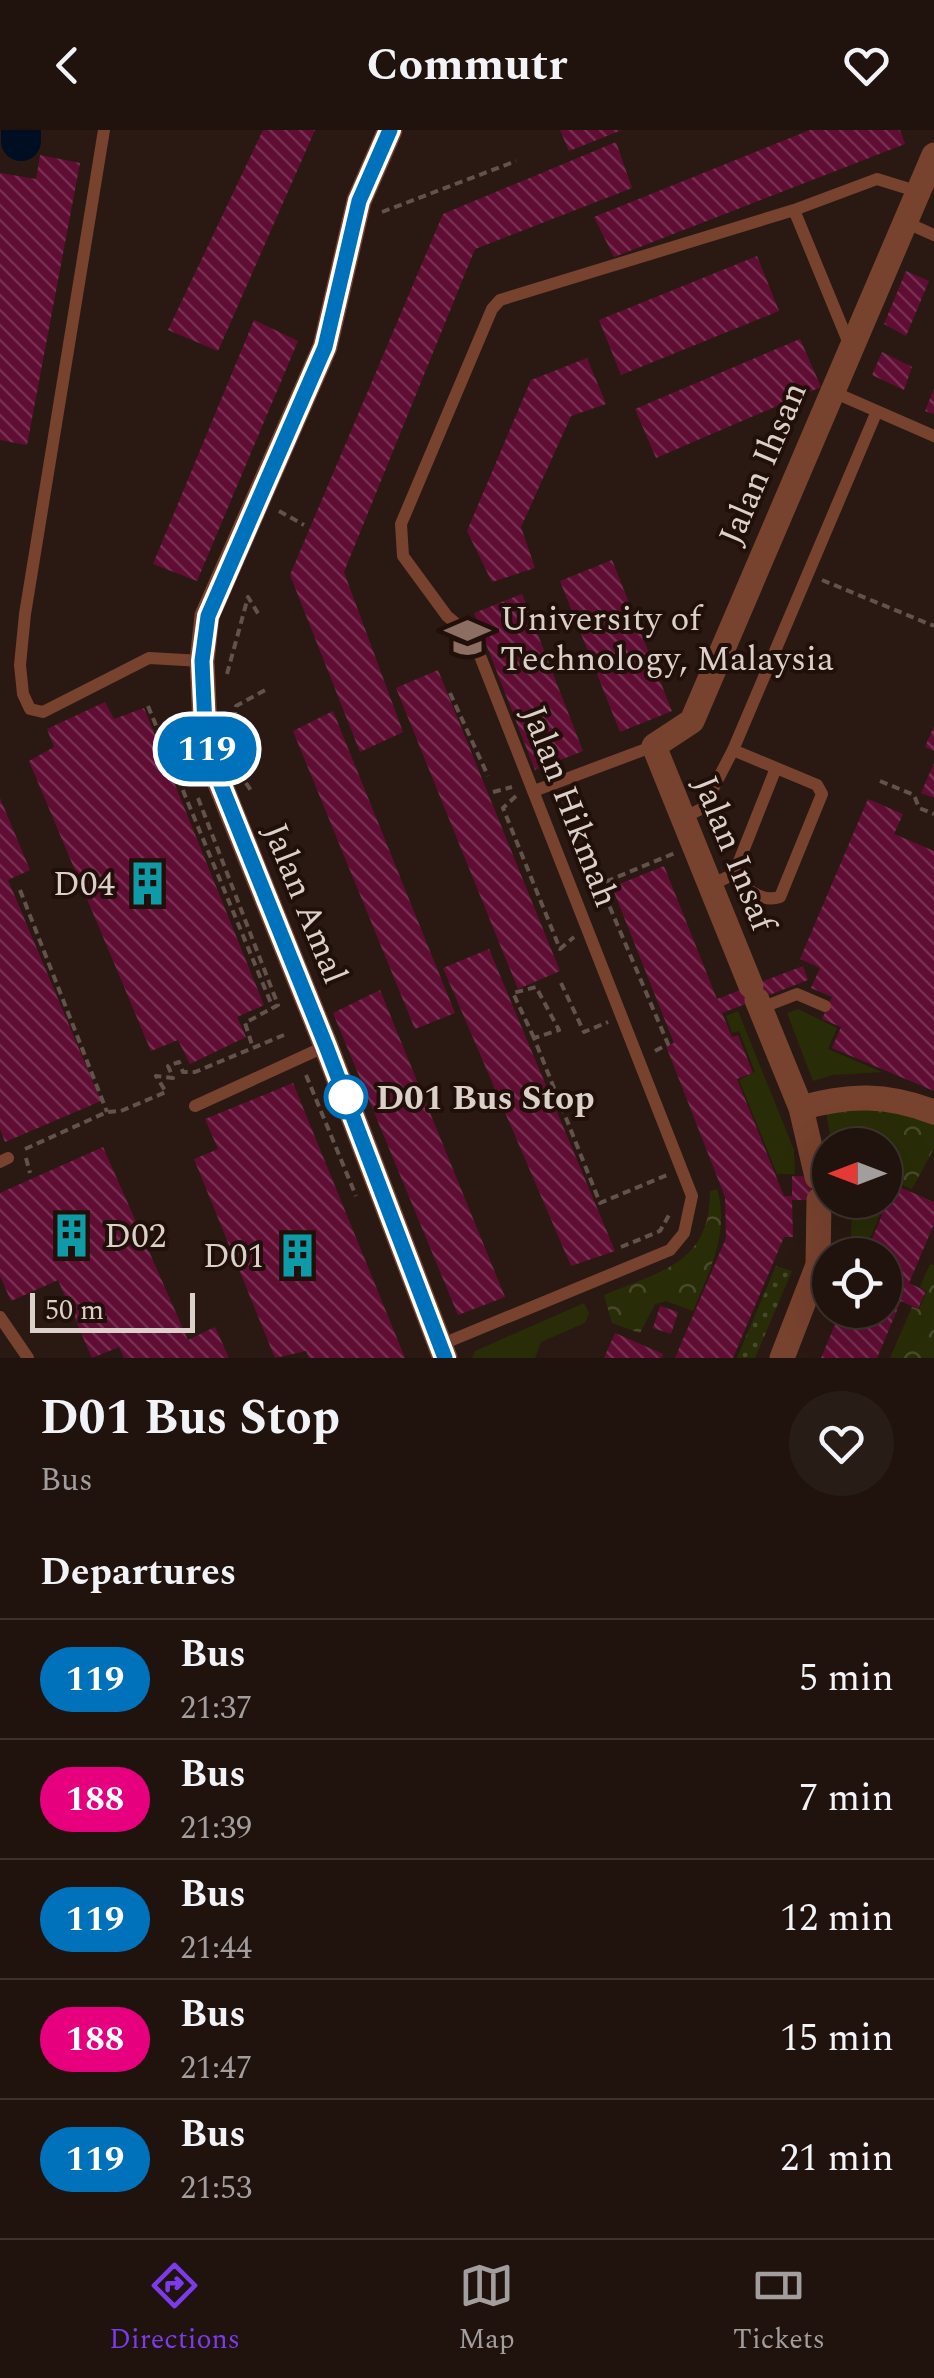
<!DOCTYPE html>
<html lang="en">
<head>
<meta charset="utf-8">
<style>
  :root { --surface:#20130e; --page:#281c17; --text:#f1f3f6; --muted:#a29e9e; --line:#3d322e; --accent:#7c3aed }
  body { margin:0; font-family:Spectral,serif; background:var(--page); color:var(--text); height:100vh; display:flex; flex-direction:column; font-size:38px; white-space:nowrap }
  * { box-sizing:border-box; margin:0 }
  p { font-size:32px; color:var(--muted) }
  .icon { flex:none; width:55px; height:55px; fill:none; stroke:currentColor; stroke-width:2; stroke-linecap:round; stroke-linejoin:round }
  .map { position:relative; height:1228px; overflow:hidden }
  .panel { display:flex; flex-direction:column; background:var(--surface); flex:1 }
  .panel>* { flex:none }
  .badge { padding:0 20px; border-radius:32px; font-size:35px; line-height:65px }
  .needle { width:65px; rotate:270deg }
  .fabs { position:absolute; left:812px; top:998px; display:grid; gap:20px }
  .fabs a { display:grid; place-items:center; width:90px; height:90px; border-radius:50%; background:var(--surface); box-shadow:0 10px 40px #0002,0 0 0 2px var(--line); font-size:50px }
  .scale { position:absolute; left:30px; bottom:25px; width:165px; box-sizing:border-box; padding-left:10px; border:5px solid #dcd0cb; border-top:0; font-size:28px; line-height:35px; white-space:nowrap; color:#dcd0cb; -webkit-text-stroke:8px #211009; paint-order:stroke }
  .map>.badge { position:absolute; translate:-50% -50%; box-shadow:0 0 0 5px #fff }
  h2 { padding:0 40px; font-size:38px; line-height:90px }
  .round { display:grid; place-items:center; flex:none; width:105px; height:105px; border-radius:52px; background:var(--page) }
  .headline { display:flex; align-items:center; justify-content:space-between; height:170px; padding:0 40px }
  h1 { font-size:48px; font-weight:700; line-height:75px }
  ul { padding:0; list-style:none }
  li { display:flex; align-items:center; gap:30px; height:120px; padding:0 40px; border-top:2px solid var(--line) }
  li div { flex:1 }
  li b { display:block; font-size:38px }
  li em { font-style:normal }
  li .badge { min-width:110px; font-weight:700; text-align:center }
  header { display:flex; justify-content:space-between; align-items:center; height:130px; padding:0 40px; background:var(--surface); font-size:45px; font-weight:700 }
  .dock { display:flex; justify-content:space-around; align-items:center; height:140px; border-top:2px solid var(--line); background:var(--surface); font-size:28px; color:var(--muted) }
  .dock a { display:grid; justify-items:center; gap:5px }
  .dock .active { color:var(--accent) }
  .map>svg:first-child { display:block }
</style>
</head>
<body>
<header><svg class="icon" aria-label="back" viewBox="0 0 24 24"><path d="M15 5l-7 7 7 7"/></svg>Commutr<svg class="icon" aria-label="heart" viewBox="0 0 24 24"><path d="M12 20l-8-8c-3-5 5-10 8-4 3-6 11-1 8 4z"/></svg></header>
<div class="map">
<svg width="934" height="1228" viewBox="0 0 934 1228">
  <defs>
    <pattern id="forest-crowns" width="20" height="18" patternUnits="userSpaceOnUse" patternTransform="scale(2.5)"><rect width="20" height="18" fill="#282d07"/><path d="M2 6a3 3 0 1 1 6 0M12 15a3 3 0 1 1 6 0" fill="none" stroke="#474a2a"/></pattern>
    <pattern id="park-dots" width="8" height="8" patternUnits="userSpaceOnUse" patternTransform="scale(2.5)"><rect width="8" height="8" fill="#282d07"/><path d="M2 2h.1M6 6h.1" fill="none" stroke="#474a2a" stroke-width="1.8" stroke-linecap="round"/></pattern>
    <pattern id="building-back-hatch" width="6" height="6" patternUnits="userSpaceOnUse" patternTransform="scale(2.5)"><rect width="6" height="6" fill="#600d34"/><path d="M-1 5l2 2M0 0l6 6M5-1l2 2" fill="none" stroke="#762f50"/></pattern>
  </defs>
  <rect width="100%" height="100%" fill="#2a1912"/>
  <path fill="#282d07" d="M798,879L837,898L828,919L882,942L833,945L813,951L787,883Z
    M738,881L794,1020L795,1044H777L739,950L755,942L739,901L732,903L726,886Z
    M841,1071L880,1085L863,1125H850L852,1083L840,1082Z
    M584,1173L589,1183L585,1193L541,1212L535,1228H472L475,1221Z"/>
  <path fill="url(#forest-crowns)" d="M860,974L934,993V1018L912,1059L894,1052L889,1062L885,1060V1015H832L826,982Z
    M717,1059C730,1103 709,1141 693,1181L666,1171L655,1174L640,1203L612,1193L604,1165C660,1141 711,1134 710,1061Z
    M930,1134L934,1135V1228H890L912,1177L919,1179L927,1161L920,1157Z"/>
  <path fill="url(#park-dots)" d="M776,1136L792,1141L755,1228H737Z"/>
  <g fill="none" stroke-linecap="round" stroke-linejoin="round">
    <path stroke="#000e21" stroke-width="40" d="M21,0V11"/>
  </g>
  <path fill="url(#building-back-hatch)" d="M263,0H315L218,221L168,200Z
    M560,0H622L569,21Z
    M810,0H900L905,14L614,127L594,87Z
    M616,12L632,58L475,119L344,442L403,602L360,622L290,445L443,84Z
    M40,25L80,33L27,315L0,310V43L36,49Z
    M757,126L779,181L621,245L599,190Z
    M906,141L929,151L906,206L884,194Z
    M254,190L298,211L197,451L153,434Z
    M800,209L821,257L656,328L635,279Z
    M882,222L912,237L904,260L872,245Z
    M587,228L606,274L571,286L521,397L535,438L492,452L467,401L531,250Z
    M934,259V284L925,281Z
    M612,430L672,581L620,602L560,451Z
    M522,464L583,621L535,640L474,483Z
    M438,540L560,841L518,859L396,558Z
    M105,572L114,589L144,578L264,875L237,887L246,907L190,934L178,910L151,921L29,631L54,617L47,599Z
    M333,581L455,883L415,899L293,601Z
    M934,596V621L925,617Z
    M934,633V668L921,663Z
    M0,668L30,740L8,750L101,971L5,1012L0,999Z
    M868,669L903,684L894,704L934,721V961L832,918L841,897L822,889L832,867L811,858L820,838L800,829Z
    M664,736L717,869L803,836L808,850L722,883L732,907L738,905L753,943L737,949L784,1066H792V1046L830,1047V1070H792L793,1107H784L733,1228H675L726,1108L725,1067L666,916L674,913L612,757Z
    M489,819L615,1121L571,1136L443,838Z
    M380,860L505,1167L458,1185L333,883Z
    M293,953L405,1228H309L306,1221L275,1228L194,1029L218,1019L205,989Z
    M103,1017L188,1210L215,1197L229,1228H124L119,1217L92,1228L58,1150L11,1171L0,1146V1063Z
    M895,1055L934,1072V1094L909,1153L926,1161L918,1179L901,1171L877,1228H821L841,1180H885V1125H865L882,1085L848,1070H885V1062L890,1065Z
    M660,1176L678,1182L671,1204L653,1198Z
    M615,1203L663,1224L662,1228H604Z"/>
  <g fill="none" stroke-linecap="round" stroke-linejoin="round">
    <path stroke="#62524c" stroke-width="4" stroke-dasharray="8 5" stroke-linecap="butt" d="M382,82L516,31
      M279,381L304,395
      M822,450L934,496
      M227,544L248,467L259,485
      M450,563L488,646
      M148,576L273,878
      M236,635L244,632L234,597L236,576L267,559
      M880,651L914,665L919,678L934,684
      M246,653L252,662
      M493,662L512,657
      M516,666L503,678L560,819L574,807
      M198,668L278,875L245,893L253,918
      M20,760L107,982
      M561,853L584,902L608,892
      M534,908L513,863L536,857L559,900L534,908L600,1073L667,1045
      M655,921L668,914L600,754L675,723
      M306,945L356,1066
      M25,1019L107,982L121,981L166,962L156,946L173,948L168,936L179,932L183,942H195L284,905
      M26,1028L30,1043
      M621,1117L660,1101L669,1085"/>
    <path stroke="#77422e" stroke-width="12" d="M104,0L25,484L20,535L23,564L30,579L43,582L149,528L202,531
      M794,80L850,216
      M905,92L934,105
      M831,261L934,306
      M733,620L817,655L822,664L780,767C761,773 744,758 734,744
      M534,661L654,616
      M683,688L703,678L733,620L877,281
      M711,755L734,744L776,638
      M761,878L797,864L825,876
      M195,976L326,916
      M0,1032L8,1028
      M0,1187L28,1228
      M440,1215L670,1120L684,1103L692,1066L473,508L447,486L403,426L401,394L492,179L500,170L794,80L877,49L916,61"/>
    <path stroke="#77422e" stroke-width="25" d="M390,0L359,71L325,217L207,486L202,531L206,619L326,916L445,1228
      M751,856L654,616L692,591L934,25
      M757,870L801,978L817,1047
      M801,978C849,964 887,964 934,982
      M782,1228L818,1135L819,1070"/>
  </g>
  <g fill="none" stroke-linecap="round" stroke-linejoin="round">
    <defs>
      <path id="line" d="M390,0L359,71L325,217L208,486L202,531L206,618L326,916L445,1228"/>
    </defs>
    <use href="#line" stroke="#fff" stroke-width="22"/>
    <use href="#line" stroke="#0072bc" stroke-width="15"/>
  </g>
  <defs>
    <symbol id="university-bare" viewBox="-9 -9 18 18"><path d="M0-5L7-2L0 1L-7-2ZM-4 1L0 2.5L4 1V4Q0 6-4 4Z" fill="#8d6e63" stroke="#211009" stroke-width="2.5" paint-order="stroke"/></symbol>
    <symbol id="building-bare" viewBox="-9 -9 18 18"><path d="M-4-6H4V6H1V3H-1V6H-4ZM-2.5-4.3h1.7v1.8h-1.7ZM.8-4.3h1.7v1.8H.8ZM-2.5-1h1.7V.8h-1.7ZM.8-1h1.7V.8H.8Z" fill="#0f9aa8" stroke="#211009" stroke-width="2.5" paint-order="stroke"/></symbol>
  </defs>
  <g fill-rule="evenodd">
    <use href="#university-bare" x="436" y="476" width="63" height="63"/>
    <use href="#building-bare" x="116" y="722" width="63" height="63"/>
    <use href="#building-bare" x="40" y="1074" width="63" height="63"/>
    <use href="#building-bare" x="266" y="1094" width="63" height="63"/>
  </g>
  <circle fill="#fff" stroke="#0072bc" stroke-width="5" cx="346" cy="967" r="20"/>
  <g text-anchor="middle" stroke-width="8" stroke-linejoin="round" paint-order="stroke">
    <g font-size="35" fill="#dcd0cb" stroke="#211009">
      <text transform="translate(762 333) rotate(-67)" y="12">Jalan Ihsan</text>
      <text transform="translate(571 676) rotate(69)" y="12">Jalan Hikmah</text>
      <text transform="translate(735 723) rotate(68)" y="12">Jalan Insaf</text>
      <text transform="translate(306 773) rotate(68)" y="12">Jalan Amal</text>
    </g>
    <g font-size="35" fill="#dcd0cb" stroke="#211009" text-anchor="start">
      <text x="500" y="500">University of<tspan x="500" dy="40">Technology, Malaysia</tspan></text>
      <text x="115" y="765" text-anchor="end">D04</text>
      <text x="104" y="1117">D02</text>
      <text x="265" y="1137" text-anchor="end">D01</text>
    </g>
    <g font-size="35" font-weight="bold" fill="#dcd0cb" stroke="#211009" text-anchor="start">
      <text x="376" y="979">D01 Bus Stop</text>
    </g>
  </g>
</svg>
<div class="fabs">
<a><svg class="needle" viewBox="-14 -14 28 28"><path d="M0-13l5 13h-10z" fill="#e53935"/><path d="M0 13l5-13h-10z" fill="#a29e9e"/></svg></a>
<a><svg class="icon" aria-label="locate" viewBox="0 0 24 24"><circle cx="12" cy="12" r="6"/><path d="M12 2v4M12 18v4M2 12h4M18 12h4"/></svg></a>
</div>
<div class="scale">50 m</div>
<b class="badge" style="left:207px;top:619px;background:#0072bc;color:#fff">119</b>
</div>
<section class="panel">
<div class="headline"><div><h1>D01 Bus Stop</h1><p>Bus</p></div><a class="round"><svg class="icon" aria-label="heart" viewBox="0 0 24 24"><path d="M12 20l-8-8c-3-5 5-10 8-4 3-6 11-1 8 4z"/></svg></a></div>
<h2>Departures</h2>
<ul>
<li><span class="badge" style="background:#0072bc;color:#fff">119</span><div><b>Bus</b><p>21:37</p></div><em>5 min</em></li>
<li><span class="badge" style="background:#e6007e;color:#fff">188</span><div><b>Bus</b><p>21:39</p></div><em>7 min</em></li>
<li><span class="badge" style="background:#0072bc;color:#fff">119</span><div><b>Bus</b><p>21:44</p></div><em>12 min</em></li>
<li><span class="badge" style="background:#e6007e;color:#fff">188</span><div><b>Bus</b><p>21:47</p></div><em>15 min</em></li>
<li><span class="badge" style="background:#0072bc;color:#fff">119</span><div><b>Bus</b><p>21:53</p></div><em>21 min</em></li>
</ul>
</section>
<nav class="dock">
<a class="active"><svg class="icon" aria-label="directions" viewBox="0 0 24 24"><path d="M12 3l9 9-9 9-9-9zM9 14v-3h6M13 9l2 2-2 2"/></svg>Directions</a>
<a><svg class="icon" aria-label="map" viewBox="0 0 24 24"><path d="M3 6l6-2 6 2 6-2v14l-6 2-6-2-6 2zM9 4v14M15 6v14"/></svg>Map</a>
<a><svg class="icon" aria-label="tickets" viewBox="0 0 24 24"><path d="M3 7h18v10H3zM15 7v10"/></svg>Tickets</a>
</nav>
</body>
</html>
